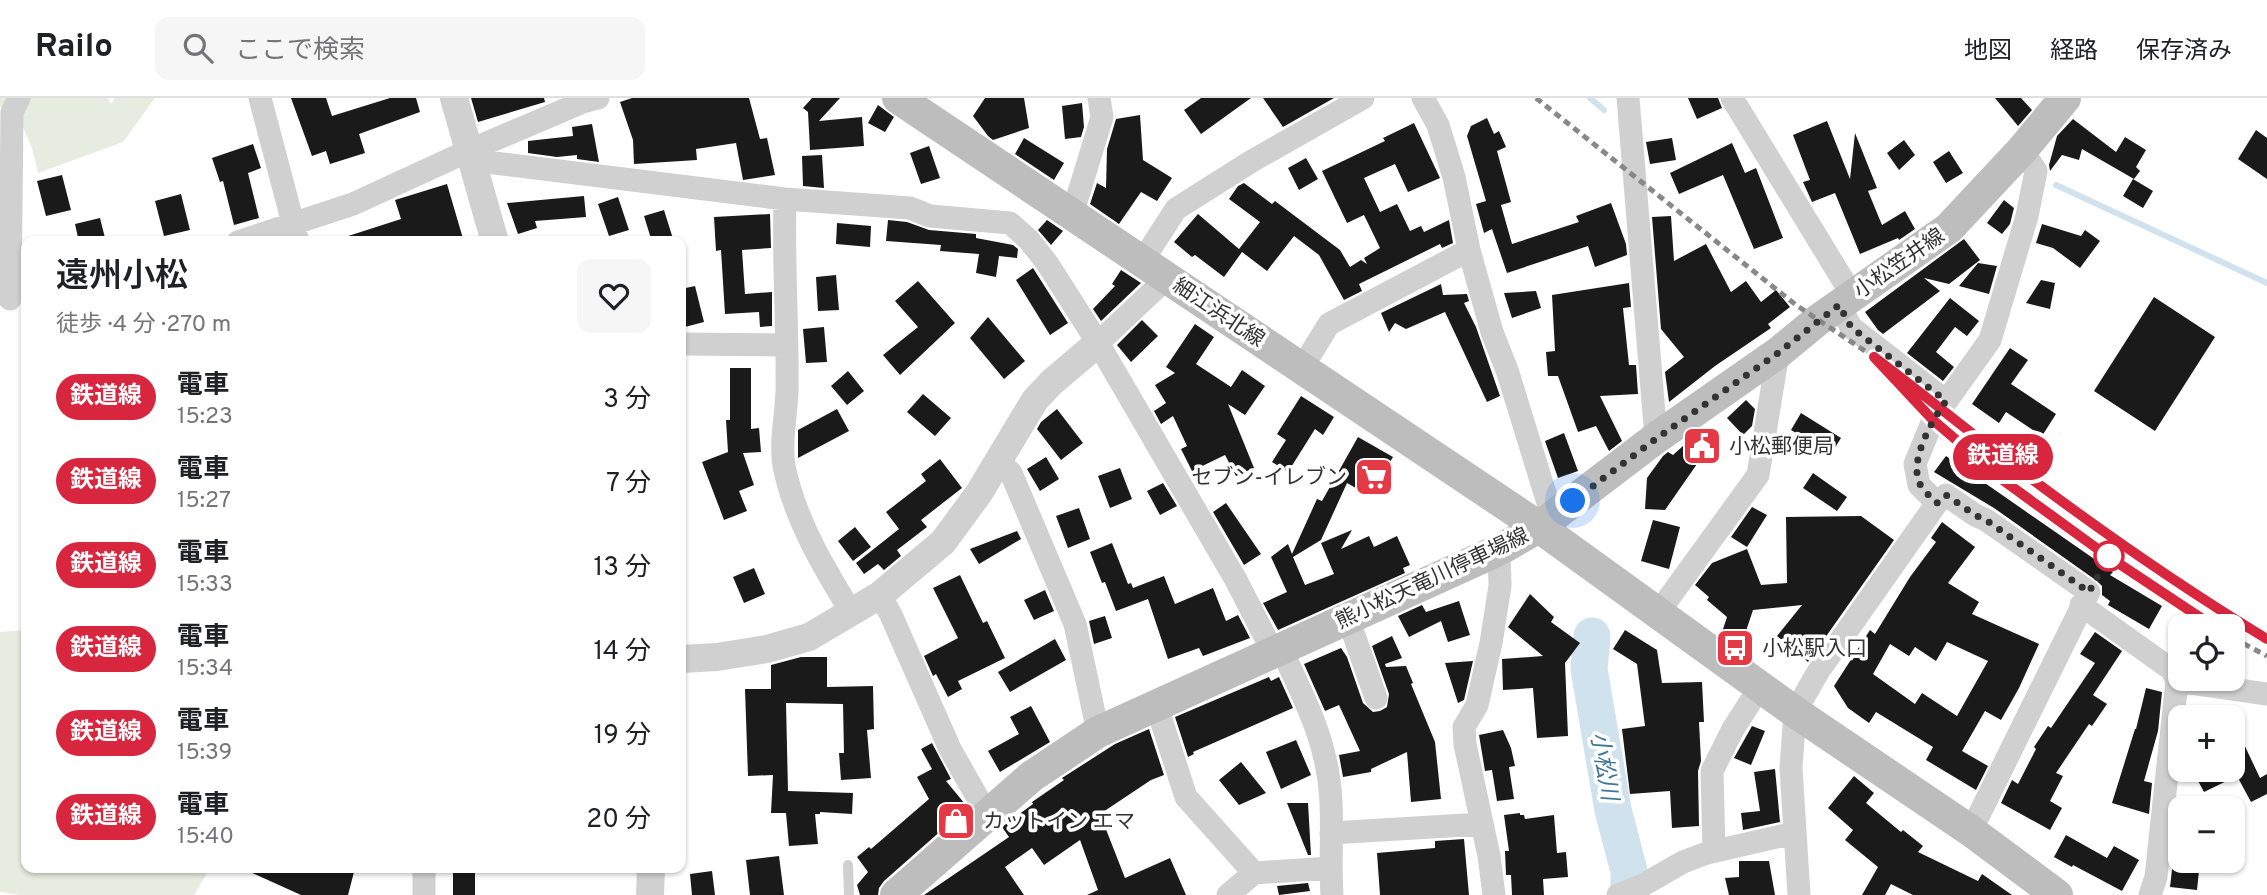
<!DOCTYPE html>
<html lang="ja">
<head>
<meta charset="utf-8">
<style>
  :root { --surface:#fff; --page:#f6f6f6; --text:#202124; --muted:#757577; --line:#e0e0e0 }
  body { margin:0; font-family:Overpass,"Noto Sans JP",sans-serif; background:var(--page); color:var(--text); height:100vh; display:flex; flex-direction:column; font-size:26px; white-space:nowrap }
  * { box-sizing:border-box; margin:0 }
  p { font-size:23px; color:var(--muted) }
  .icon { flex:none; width:38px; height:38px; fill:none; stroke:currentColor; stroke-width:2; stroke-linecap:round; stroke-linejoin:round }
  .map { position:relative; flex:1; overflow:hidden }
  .panel { position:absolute; left:21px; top:138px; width:665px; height:637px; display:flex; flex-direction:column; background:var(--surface); border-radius:14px; box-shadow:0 2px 5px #0004 }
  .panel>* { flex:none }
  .badge { padding:0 14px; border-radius:23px; font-size:24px; line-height:46px }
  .tools { position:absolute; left:2168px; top:516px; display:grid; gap:14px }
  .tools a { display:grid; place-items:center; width:77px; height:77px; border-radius:14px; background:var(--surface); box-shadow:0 2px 5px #0004; font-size:35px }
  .you { position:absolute; width:35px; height:35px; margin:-18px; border:5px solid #fff; border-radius:50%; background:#1a73e8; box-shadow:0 0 0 10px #1a73e833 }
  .map>.badge { position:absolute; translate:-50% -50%; box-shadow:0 0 0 4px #fff }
  .round { display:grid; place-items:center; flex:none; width:74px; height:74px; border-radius:14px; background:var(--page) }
  .head { display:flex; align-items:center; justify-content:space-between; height:119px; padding:0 35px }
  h1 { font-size:33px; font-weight:600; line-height:52px }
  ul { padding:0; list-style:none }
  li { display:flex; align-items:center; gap:21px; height:84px; padding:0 35px }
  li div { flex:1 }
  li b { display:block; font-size:26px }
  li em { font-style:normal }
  li .badge { min-width:77px; font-weight:700; text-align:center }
  header { display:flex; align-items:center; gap:42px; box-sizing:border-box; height:98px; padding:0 35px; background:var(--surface); border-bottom:2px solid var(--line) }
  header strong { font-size:33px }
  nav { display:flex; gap:38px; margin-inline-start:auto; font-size:24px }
  .search { width:490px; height:63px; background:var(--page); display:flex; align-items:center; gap:18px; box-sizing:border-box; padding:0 24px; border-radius:14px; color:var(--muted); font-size:26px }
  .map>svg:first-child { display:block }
</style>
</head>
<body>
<header>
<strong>Railo</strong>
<div class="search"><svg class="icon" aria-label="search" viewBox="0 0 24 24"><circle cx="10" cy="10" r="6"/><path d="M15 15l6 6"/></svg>ここで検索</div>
<nav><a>地図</a><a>経路</a><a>保存済み</a></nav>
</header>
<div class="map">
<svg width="2267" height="797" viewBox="0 0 2267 797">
  <rect width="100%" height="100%" fill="#fff"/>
  <path fill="#e6ecdf" d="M0,0H108L111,6L115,0H155L123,44L38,75L32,50L14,8L0,9Z
    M26,532V770H210L194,797H20L0,794V534Z"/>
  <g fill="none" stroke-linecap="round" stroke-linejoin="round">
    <path stroke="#cfe2ee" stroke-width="6" d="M1590,0L1604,12
      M2056,87L2267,185"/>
    <path stroke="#cfe2ee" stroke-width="37" d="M1592,538L1589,571L1613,712L1629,773V797"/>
  </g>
  <path fill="#1a1a1a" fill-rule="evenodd" d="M291,0H326L332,18L390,0H416L420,14L359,36L365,55L330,66L326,53L312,58Z
    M471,0H544L545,4L478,24Z
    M632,0H749L760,41L767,40L775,77L743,82L736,45L696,51L697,62L634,66L633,42L620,4Z
    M812,0H840L819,23L862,19L864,48L810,52L808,14L803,10Z
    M985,0H1024L1029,30L993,42L988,38L973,18Z
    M1201,0H1251L1201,36L1184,12Z
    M1263,0H1334L1283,29Z
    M1688,0H1718L1722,10L1697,21Z
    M1995,0H2021L2032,12L2018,28Z
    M1082,5L1084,29L1081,39L1065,41L1062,8Z
    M878,7L894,19L885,34L868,25Z
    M1140,17L1143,62L1172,80L1157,103L1141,94L1119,126L1090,106L1097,85L1106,90L1107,51L1116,21Z
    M1487,20L1494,36L1499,33L1506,49L1497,53L1511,104L1501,107L1512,146L1579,124L1576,118L1611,105L1626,146L1627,157L1595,169L1588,148L1507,175L1492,131L1484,135L1476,106L1486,103L1467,38L1471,28Z
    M2073,21L2116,54L2125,39L2146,52L2136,69L2140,73L2134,81L2082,51L2079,62L2062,57L2050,73L2049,67L2057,38Z
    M1827,23L1850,81L1855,35L1877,90L1868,93L1882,127L1905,113L1915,131L1899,142L1898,140L1860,156L1835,95L1812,104L1803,84L1810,82L1793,37Z
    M1414,25L1440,80L1408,94L1395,66L1364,80L1380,114L1397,106L1410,133L1421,128L1424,134L1449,122L1453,145L1442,150L1440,146L1359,186L1362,193L1344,202L1319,157L1294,138L1267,173L1242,154L1224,179L1195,157L1192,159L1174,144L1198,116L1239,151L1260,124L1229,101L1238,88L1244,85L1272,106L1275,103L1340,152L1350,169L1361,162L1367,166L1364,160L1380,150L1364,117L1347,125L1322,73L1385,43L1383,40Z
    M592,26L599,64L577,61V57L557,59L528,55V43L573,38L572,29Z
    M2256,32L2267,40V81L2238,61Z
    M1024,40L1064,65L1054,82L1015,56Z
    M1672,40L1676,62L1650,66L1646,44Z
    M1904,42L1915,57L1899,72L1887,55Z
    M1732,45L1745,75L1756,70L1783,140L1754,151L1723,77L1679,96L1670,75Z
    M253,46L261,70L248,75L259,120L234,127L223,83L220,84L212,60Z
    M929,48L940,80L921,86L910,55Z
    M1949,53L1963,75L1946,85L1933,64Z
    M822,57L824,90L803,88L802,58Z
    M1306,60L1318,81L1299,92L1288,70Z
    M62,77L71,112L46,118L37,83Z
    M2133,81L2153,93L2143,110L2123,98Z
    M447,86L464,144H343L342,140L401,121L395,102Z
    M181,96L190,132L164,138L155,103Z
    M584,98L586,119L535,123L537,130L518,136L507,105Z
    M618,99L629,132L609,138L598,106Z
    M2004,102L2014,110L2010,126L2002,136L1987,125Z
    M664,112L674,144H652L644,118Z
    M770,116L771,150L742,152L745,196L772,194V228L760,229L759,214L725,216L721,152L716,153L714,119Z
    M1671,118L1674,163L1706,146L1731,194L1746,183L1761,204L1776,192L1790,209L1768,226L1771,230L1715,268L1669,304L1665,274L1684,259L1661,231L1652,119Z
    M100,120L106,144H79L75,126Z
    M888,122L907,124L929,132L976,136V140L1013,147L1018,151L1017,160L999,158L996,179L976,175L979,156L940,153L941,147L886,143Z
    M1047,122L1063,133L1051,147L1038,132Z
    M837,125L871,128L870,149L836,146Z
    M2042,126L2081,138L2085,132L2100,143L2080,170L2053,150L2036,145Z
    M1964,141L1980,162L1949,186L1924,180L1940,193L1883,236L1878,232L1865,214Z
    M1978,165L1997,168L1989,196L1959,188Z
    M1033,170L1068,225L1050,237L1016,182Z
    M1121,172L1141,185L1101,223L1093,211L1115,188L1112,186Z
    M836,177L839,212L818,213L816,179Z
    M2041,182L2055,185L2050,211L2026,205Z
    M918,183L955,225L900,277L883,257L918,229L895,203Z
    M1629,185L1631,209L1623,210L1629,267H1636L1638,296L1600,298L1622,343L1609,353L1596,328L1578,334L1558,278H1548L1546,254L1555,253L1552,197Z
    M1441,186L1443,197L1467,196L1469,203L1464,205L1476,229L1500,298L1487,304L1445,214L1406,231L1395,225L1389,234L1381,215Z
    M695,188L704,224L681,230V191Z
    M1536,193L1541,210L1512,220L1504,195Z
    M2154,199L2215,239L2155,333L2094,293Z
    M1950,200L1979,223L1967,238L1955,229L1936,254L1954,269L1943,283L1907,255Z
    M988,219L1025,263L1004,281L970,240Z
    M1142,222L1158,238L1131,264L1117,247Z
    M1195,226L1214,239L1196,266L1231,289L1242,272L1265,288L1245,317L1228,306L1254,370L1236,378L1225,357L1192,373L1181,351L1187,348L1173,318L1161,326L1154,313L1166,305L1155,287L1175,275L1166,269Z
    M824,229L827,264L806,265L803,231Z
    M2010,250L2028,262L2011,286L2056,316L2042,338L2006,314L1999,325L1972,306Z
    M730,270H751V331L759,330L761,354L743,355L754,387L739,393L747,413L724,422L702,364L728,354L726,322H730Z
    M848,273L864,293L847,307L831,288Z
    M923,296L951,320L935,338L907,314Z
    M1301,298L1334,319L1323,337L1315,331L1288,374L1272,364L1286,342L1277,336Z
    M1746,302L1755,311L1752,328L1743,337L1727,320Z
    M837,311L849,333L798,360V332Z
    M1057,311L1083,345L1061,362L1037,331L1041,324Z
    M1801,315L1841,340L1831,356L1791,332Z
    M1704,329L1719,345L1697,366L1665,412L1645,411L1647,380L1663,358L1668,354L1673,357Z
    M1564,335L1578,373L1558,380L1545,343Z
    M1358,339L1393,359L1370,398L1347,385L1321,442L1293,459L1305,487L1334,476L1321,445L1352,432L1341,451L1369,438L1374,449L1397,438L1410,467L1403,470L1405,475L1278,532L1263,505L1287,494L1271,459L1288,446L1292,456L1317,401L1322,403Z
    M1946,358L2113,474L2110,477L2162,508L2149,531L2108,507L2110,503L2102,497V488L2097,483L1994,410L1934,374Z
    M1046,359L1059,381L1040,393L1027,371Z
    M940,361L962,390L921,422L927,429L897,452L901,458L884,472L878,466L864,476L856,465L899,431L886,414L926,383L921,376Z
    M1120,370L1132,401L1110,410L1098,378Z
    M1813,375L1847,399L1837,413L1803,390Z
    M1163,385L1177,408L1160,417L1147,393Z
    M1226,405L1261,456L1244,467L1213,414Z
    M1752,409L1767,417L1747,449L1731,439Z
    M1079,410L1090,441L1068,450L1056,418Z
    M1861,418L1894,442L1808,564L1777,538L1802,507L1753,512L1744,539L1722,534L1727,519L1707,502L1709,499L1695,487L1712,465L1747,451L1761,487L1787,485L1786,419Z
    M1653,422L1680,429L1669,471L1641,463Z
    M1942,424L1975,449L1948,485L1979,504L1972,516L2039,546L2019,590L2001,622L1985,613L1962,653L1988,668L1976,692L1926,662L1933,649L1876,614L1869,625L1848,610L1834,588L1870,532L1875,536L1910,479L1936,444L1931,440ZM1947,544L1988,563L1957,618L1922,595L1915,606L1873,576L1890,546L1909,558L1915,549L1936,563Z
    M855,429L871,449L853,463L838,443Z
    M1017,433L1021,441L979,466L970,451Z
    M1112,445L1128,486L1131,485L1133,490L1164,478L1175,506L1213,490L1226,523L1238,517L1250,540L1203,558L1199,550L1168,561L1148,501L1116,513L1105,484L1102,485L1090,454Z
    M754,470L765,496L744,505L733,479Z
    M960,477L983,525L987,523L1005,560L958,583L962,591L948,599L936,576L933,578L924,558L958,540L933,490Z
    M1045,492L1054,513L1034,522L1024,502Z
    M1530,496L1554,519L1551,524L1580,545L1565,565L1568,638L1537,640L1533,590L1503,592L1502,561L1543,558L1508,529Z
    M1459,503L1470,537L1448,544L1441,523L1409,539L1398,518L1422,507L1426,514Z
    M1105,518L1112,540L1094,546L1089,523Z
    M1625,532L1657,552L1662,585L1702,584L1704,624H1699L1701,663L1698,673L1699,728L1672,730L1670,693L1630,696L1622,631L1645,628L1637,566L1613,551Z
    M2095,534L2122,553L2093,597L2107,606L2092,628L2089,626L2056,675L2063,678L2050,703L2062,710L2050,732L2001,705L2012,682L2018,686L2036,651L2034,649L2048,628L2051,630L2095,565L2080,556Z
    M1392,538L1402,560L1385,566L1386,569L1406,568L1413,585L1411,586L1435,644L1441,701L1411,704L1407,654L1371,671V674L1343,679L1339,657L1360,653L1339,607L1325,613L1304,566L1341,550L1347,559L1363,605L1373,614L1380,613L1387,609L1389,596L1372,548Z
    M1055,541L1066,562L1010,594L998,574Z
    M801,559H827V589L873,588L874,631L867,632L871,680L841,682L839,655H844L843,606L786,605L788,693L853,695L852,716L820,714V716H815L818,746L789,748L786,715H771L773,677L748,678L745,591H771V567Z
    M1473,563L1464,602L1458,605L1445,565Z
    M1269,579L1271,583L1279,579L1293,610L1193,654L1194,656L1188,659L1175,619Z
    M2146,590L2162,594L2158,633L2144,683L2152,685L2149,716L2112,705L2135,631H2136Z
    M1031,608L1050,644L1000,674L988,653L1019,636L1010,619Z
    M2233,623L2260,680L2267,676V696L2251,704L2237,678L2204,694L2196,679L2209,672H2233Z
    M1752,628L1765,633L1751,667L1734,660Z
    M1149,631L1164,677L1151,682L1100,716L1125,780L1170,760L1186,797H1087L1098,792L1080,742L1044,767L1032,750L1005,769L1024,797H924L1009,739L1002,729L1033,706L1032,704L1064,682L1062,680L1115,646Z
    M1503,632L1511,650L1515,668L1509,669L1514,701L1497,703L1492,672L1485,673L1479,637Z
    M1296,642L1311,677L1281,691L1266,654Z
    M932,645L951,681L946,683L965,706L957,713L960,716L884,783L879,790L878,797H860L857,787L868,774L857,759L869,749L871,751L929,701L917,679L932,671L921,651Z
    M1241,664L1266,695L1239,707L1219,682Z
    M1775,671L1780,724L1743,732L1741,715L1760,713L1754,674Z
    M1854,678L1874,695L1866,705L1901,734L1903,732L1923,748L1918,754L1978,783L1982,776L2012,797H1913L1891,786L1885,797H1862L1878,769L1845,742L1853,732L1828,710Z
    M1287,705H1308L1311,757H1308Z
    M1520,715V717H1524L1525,721L1554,717L1557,755L1566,754L1568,779L1543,781L1544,797H1512L1511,777H1506L1505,753H1509L1504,717Z
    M2066,737L2107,760L2114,748L2139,762L2122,793L2073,767L2072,769L2054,759Z
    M1464,741L1469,797H1380L1377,755L1435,750V743Z
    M779,758L784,797H750L746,762Z
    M1739,763H1769L1775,797H1729L1725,780L1739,779Z
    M2173,763H2200L2197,792L2170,789Z
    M241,770H339L354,774L348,797H301Z
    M453,770H475V797H453Z
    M712,773L715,797H692L690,776Z
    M1308,785L1310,793L1279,797L1277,788Z"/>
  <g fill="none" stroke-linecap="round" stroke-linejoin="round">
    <path stroke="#d0d0d0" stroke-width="10" d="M848,767L849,797"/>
    <path stroke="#d0d0d0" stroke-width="23" d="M260,0L298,144
      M1423,0L1438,27L1454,79L1469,152L1492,234L1508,275L1552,418
      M1628,0L1656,340
      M1732,0L1852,197
      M470,62L785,101L910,110L930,118L1010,125L1029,142L1047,165L1098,245
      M785,101C783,165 788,229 787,294C786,319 780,344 784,368C795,422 823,468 851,514
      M1072,117L1102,19L1099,0
      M238,144L353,106L468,53L583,4L598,0
      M1143,162L1176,111L1252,63L1363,0
      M1168,179L1098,245L1236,482L1273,554
      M10,201L12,14L19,0
      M1839,207L1851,229L1946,303
      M681,246L786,247
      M1302,270L1329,226L1469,152
      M998,362L1011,375L1075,526L1098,634
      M1937,405L1919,387L1915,366L1933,322L1990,242L2027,118L2036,73L2022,52
      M880,497L891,517L950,651L988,718
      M2081,507L2172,572L2177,583L2156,779L2150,797
      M1658,515L1758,377L1778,255
      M1348,520L1376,600
      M1281,550C1297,586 1317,623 1325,661C1336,705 1329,753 1332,797
      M2177,583L2267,596
      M1156,606L1186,699L1254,775
      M1331,735L1482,726
      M1714,753L1712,673L1733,631L1760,589
      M424,770V797
      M1228,797L1254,775L1330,770
      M1494,797L1489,758L1465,646L1464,629L1477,607L1491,545L1500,488L1499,452
      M1618,797L1643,787L1683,764L1707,755L1794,735
      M1799,797L1791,670L1795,614L1818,574L1937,405L1946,397L1975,417L1986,422L2089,494L1971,733"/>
    <path stroke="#d0d0d0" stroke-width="28" d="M454,0L495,144
      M681,561L717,559L767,551L809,539L880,497L943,444L979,395L1035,302L1052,284L1098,245
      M650,797L651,770"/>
    <path stroke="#bdbdbd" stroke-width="32" d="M898,0L1539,429L1795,614L1971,733L2057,797
      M896,797L1032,678L1098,634L1499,452L1539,429L1656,340L1778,255L1818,222L1949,130L2022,52L2065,0"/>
    <path stroke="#888" stroke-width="5" stroke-dasharray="7 5" stroke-linecap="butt" d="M1536,0L1796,207L1874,259L1941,309L2015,369L2117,442L2207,505L2267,541
      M1903,290C1962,352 2028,400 2097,450C2135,477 2173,506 2213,528
      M2233,540L2267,558"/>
  </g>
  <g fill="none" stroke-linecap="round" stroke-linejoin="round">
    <defs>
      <path id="line" d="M2213,528L2106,457L2004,383L1933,322L1874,259C1922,295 1969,334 2017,370C2098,431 2181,489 2267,541"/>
    </defs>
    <use href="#line" stroke="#fff" stroke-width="16"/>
    <use href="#line" stroke="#d7263d" stroke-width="10"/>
    <path stroke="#333" stroke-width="7" stroke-dasharray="0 12.6" d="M1573,403L1657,340L1778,255L1839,207L1851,229L1946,303C1932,322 1910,361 1919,384C1922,392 1931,399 1937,405L1946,397L1975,417L1986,422L2089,494L2109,458"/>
  </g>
  <defs>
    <symbol id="civic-square" viewBox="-11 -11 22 22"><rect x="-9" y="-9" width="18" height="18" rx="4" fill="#e63946" stroke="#fff"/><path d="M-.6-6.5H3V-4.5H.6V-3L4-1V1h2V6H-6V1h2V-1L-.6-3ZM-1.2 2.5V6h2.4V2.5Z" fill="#fff"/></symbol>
    <symbol id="supermarket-square" viewBox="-11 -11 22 22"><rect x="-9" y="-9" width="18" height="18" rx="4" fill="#e63946" stroke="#fff"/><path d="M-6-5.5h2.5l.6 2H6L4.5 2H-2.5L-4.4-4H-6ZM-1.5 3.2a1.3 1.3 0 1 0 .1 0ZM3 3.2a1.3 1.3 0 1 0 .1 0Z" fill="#fff"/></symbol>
    <symbol id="bus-square" viewBox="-11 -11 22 22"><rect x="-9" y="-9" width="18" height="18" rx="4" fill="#e63946" stroke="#fff"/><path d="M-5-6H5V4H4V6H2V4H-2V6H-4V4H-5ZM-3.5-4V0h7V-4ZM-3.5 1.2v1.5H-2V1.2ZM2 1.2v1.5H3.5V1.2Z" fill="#fff"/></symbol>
    <symbol id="shop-square" viewBox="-11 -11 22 22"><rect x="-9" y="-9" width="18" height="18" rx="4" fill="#e63946" stroke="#fff"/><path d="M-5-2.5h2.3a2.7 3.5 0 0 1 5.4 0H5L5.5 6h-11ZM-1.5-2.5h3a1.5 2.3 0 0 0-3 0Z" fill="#fff"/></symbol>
  </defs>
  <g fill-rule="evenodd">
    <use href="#civic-square" x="1680" y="326" width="44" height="44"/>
    <use href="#supermarket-square" x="1352" y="357" width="44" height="44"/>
    <use href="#bus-square" x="1713" y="528" width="44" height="44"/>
    <use href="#shop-square" x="934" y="701" width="44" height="44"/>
  </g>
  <circle fill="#fff" stroke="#d7263d" stroke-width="3.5" cx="2109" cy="458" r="14"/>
  <g text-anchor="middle" stroke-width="7" stroke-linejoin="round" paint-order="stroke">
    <g font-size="21" fill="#333" stroke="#fff">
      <text transform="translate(1899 165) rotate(-35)" y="7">小松笠井線</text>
      <text transform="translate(1219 214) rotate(34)" y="7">細江浜北線</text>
      <text transform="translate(1432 480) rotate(-25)" y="7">熊小松天竜川停車場線</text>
    </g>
    <g font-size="21" fill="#333" stroke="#fff" text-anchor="start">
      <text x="1729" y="355">小松郵便局</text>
      <text x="1347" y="386" text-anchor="end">セブン-イレブン</text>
      <text x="1762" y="557">小松駅入口</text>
      <text x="983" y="730">カットイン エマ</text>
    </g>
    <g font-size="23" font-style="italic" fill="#3f7597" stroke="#fff">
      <text transform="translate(1605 668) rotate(80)" y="8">小松川</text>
    </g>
  </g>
</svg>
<div class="tools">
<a><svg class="icon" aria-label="locate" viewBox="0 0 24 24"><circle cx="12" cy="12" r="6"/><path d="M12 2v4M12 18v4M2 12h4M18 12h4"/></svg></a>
<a>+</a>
<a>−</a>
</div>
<div class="you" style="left:1573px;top:403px"></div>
<b class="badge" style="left:2003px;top:359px;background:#d7263d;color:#fff">鉄道線</b>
<section class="panel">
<div class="head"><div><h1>遠州小松</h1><p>徒歩 · 4 分 · 270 m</p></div><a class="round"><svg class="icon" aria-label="heart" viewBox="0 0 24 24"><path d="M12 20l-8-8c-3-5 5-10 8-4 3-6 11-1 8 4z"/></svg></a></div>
<ul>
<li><span class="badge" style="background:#d7263d;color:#fff">鉄道線</span><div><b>電車</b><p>15:23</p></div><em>3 分</em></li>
<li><span class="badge" style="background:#d7263d;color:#fff">鉄道線</span><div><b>電車</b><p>15:27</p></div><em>7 分</em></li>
<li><span class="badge" style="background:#d7263d;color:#fff">鉄道線</span><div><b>電車</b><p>15:33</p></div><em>13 分</em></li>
<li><span class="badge" style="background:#d7263d;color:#fff">鉄道線</span><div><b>電車</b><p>15:34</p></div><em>14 分</em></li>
<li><span class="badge" style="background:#d7263d;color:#fff">鉄道線</span><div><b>電車</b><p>15:39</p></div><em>19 分</em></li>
<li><span class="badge" style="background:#d7263d;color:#fff">鉄道線</span><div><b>電車</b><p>15:40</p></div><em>20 分</em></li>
</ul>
</section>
</div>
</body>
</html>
